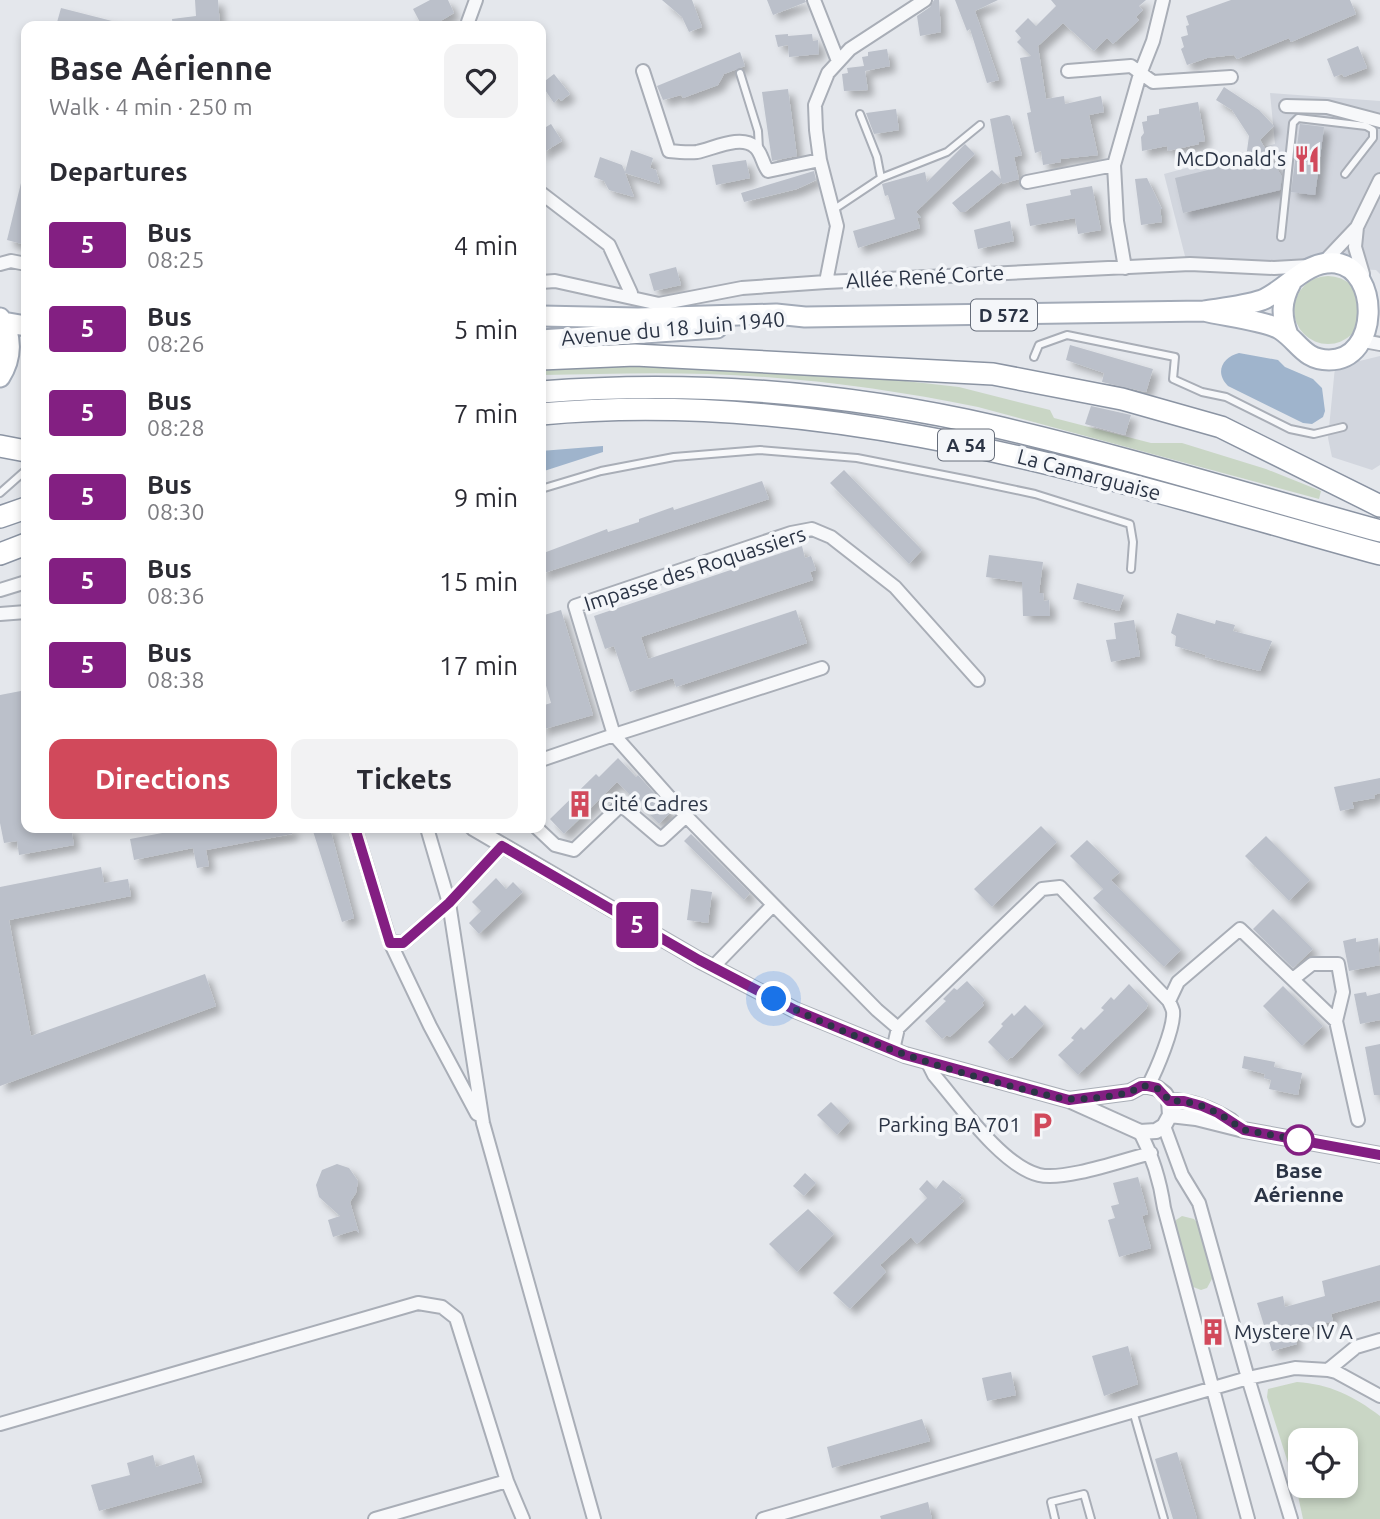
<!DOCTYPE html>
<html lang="en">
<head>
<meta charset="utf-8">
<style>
  :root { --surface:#fff; --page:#f2f2f3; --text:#2b2b33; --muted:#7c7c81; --accent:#d1495b }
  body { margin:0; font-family:Ubuntu,sans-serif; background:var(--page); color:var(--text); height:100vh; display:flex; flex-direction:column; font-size:26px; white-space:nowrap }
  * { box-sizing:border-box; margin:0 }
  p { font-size:23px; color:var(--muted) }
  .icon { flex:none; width:38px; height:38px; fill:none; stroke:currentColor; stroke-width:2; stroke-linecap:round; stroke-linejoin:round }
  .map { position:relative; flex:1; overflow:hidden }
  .panel { position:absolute; left:21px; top:21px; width:525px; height:812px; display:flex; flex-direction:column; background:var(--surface); border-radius:14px; box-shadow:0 4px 10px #0003 }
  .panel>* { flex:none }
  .badge { padding:0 14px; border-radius:5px; font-size:24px; line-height:46px }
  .tools { position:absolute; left:1288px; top:1428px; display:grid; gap:14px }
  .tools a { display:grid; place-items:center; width:70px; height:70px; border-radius:14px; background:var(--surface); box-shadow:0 4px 10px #0003; font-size:35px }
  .you { position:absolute; width:35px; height:35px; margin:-18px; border:5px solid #fff; border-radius:50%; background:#1a73e8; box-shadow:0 0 0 10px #1a73e833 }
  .map>.badge { position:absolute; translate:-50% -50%; box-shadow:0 0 0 4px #fff }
  h2 { padding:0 28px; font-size:26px; line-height:63px }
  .round { display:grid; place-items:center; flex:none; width:74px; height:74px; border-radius:14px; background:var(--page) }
  .headline { display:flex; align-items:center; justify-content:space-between; height:119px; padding:0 28px }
  h1 { font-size:33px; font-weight:700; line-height:52px }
  .primary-button { display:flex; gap:14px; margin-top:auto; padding:14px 28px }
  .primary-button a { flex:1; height:80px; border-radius:14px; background:var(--accent); color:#fff; font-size:28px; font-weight:700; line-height:80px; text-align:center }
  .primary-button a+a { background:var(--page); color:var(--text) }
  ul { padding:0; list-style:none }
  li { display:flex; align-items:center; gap:21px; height:84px; padding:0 28px }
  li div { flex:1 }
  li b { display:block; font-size:26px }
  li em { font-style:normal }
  li .badge { min-width:77px; font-weight:700; text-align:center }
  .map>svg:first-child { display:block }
</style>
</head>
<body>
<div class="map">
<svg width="1380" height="1519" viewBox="0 0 1380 1519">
  <defs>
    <filter id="shadow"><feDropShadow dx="6" dy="6" stdDeviation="3.5" flood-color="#0004"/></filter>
  </defs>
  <rect width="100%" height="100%" fill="#e4e7ec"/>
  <path fill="#d2d6de" d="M1270,93L1380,101V274L1376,270L1186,260L1164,174L1275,144Z
    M1380,356V465L1372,470L1332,457L1328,438L1335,367Z"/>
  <path fill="#c9d6c5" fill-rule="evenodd" d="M1294 310a34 34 0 1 1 68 0a34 34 0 1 1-68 0Z
    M561,364L780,367L959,387L1050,410L1054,418L1151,443H1182L1266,469L1321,491L1319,499L978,407C889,389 799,377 707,374C652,372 596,374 541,375V365Z
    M1182,1216L1194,1219L1198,1224L1213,1277L1207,1288L1201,1290L1188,1285L1174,1226L1176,1220Z
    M1297,1382C1329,1384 1354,1396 1380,1416V1519H1303L1297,1491L1267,1397L1268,1389ZM1300,1440H1346V1486H1300Z"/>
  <path fill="#9fb4cc" d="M1239,353L1278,360L1285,367L1313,379L1322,388L1325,411L1323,417L1312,424L1303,423L1228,386C1214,372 1223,357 1239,353Z
    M603,446V452L541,472V451Z"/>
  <path fill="#bbc0ca" filter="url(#shadow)" d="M195,0H218L220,26H173L172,19L196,16Z
    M448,0L454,13L432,26H422L413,9L430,0Z
    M662,0H692L702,27L689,32L682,17Z
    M767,0H805L806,2L773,15Z
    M934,0H939L941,32L920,36L917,16L930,7Z
    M955,0H998L975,11L999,80L987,83L970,29L967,31Z
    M1051,0H1146L1139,6L1143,10L1136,17L1139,20L1113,44L1107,38L1094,51L1063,23L1038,46L1046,99L1064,96L1065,104L1101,96L1104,112L1089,115L1098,155L1060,159L1061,162L1043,165L1041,151L1035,153L1027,113L1031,112L1020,58L1031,56L1017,42L1021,38L1015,31L1028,18L1036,26L1056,6Z
    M1231,0H1350L1356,14L1291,42L1289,38L1237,59L1234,55L1207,58L1187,65L1181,49L1184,47L1181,37L1188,35L1186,26L1189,25L1186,16Z
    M61,8L116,22V26H56Z
    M788,34V36L812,34L813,41L818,40L819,54L789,57L788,45L778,47L775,35Z
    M1358,46L1367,68L1344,77L1342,74L1334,77L1327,59Z
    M887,49L890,66L865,71L868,90L844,91L842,74L848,73L847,68L864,66L862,57L868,56V52Z
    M740,52L745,66L724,74L718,85L683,98L681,95L663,100L657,86Z
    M554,74L570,94L561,101L559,98L554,103L541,84Z
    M1224,87L1259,110L1274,126L1260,140L1282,177L1280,190L1183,213L1175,178L1208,170V167L1246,158L1249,136L1232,110L1216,100Z
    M788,89L797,156L772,161L762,92Z
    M1198,102L1205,141L1199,142V144L1168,151L1167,146L1142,151L1141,137L1144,133L1142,122L1147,121V116L1159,114V109Z
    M896,109L899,130L874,134L866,113Z
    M1007,115L1010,116L1022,155L1014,157L1019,179L1002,184V182L965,212H960L952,203L992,170L1001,179L990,119Z
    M551,124L562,141L541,154V130Z
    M1300,124L1324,127L1315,195L1291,192Z
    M965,144L975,154L916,212L921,218H917L920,228L858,248L853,231L895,219L888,195L885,196L882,184L925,172L927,182Z
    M631,150L653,158L650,168L656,170L660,184L625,173L634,197L609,190L604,181L594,177L600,157L622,165L625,172Z
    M746,160L750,178L716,185L712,165Z
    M814,171L816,180L797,189L744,202L741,193Z
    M1147,178L1162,209H1160L1162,222L1141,225L1135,179Z
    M22,179L26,180V245L7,240Z
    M1092,186L1101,230L1078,234L1075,218L1030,226L1026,204L1071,195L1070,190Z
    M1010,221L1014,241L978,249L974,230Z
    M676,267L681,285L654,291L649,274Z
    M1070,345L1153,369L1146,392L1102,382L1104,373L1066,360Z
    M1091,406L1131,415L1125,435L1085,424Z
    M844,470L922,550L909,564L830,483Z
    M762,481L769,499L541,574V554L607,529L608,532L639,522V519L673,507L674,510Z
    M802,546L805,558L811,556L816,570L810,572L813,580L641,637L648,659L796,610L807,643L676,687L673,678L630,692L614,646L605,649L594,616Z
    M989,555L1043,562L1039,593H1043L1044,601L1049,600L1050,616H1023L1022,582L986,577Z
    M1077,583L1124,595L1119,611L1073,599Z
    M561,610L593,715L541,730V706L551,703L541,668V616Z
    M1177,613L1215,624L1216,620L1235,625L1233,631L1272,641L1260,671L1205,657L1206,655L1175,646L1176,636L1171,633Z
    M1134,620L1140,656L1111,662L1106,640L1116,639L1114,623Z
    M26,690V828H71L74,845L19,855L17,841L4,843L0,823V695Z
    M618,758L636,777L638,775L671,812L659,824L617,782L564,834L550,819L596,774L599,777Z
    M1380,778V793L1374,795L1375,798L1352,802L1354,808L1340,811L1334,787Z
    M1041,826L1057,842L992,907L974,889Z
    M189,828H292V834L206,850L209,866L197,868L193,848L134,860L130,839Z
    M312,828H330L354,918L342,922Z
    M691,834L750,893L744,900L684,841Z
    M1266,836L1310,880L1289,901L1245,856Z
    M1087,840L1120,872L1111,880L1181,950L1164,967L1093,898L1103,889L1070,856Z
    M101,867L104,883L128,879L131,896L9,920L31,1036L205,974L216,1006L0,1086V887Z
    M496,878L506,889L513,882L523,892L479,934L469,923L481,911L472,902Z
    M691,889L712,892L708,923L687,920Z
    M1273,909L1313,949L1293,968L1253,929Z
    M1356,938V942L1378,938L1380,965L1349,971L1343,941Z
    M967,981L985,1000L982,1003L984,1005L950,1037L947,1035L942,1039L925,1021L946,1001L943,999L954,988L957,990Z
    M1129,984L1148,1004L1146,1009L1078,1075L1058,1055L1074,1040L1071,1038L1081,1027L1084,1030L1104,1010L1101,1008L1111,997L1114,1000Z
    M1283,986L1323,1026L1302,1046L1263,1006Z
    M1366,992L1367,996L1380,993V1020L1360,1024L1354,994Z
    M1025,1005L1044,1024L1012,1058L1011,1057L1007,1061L988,1042L1003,1026L1001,1024L1012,1013L1014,1016Z
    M1380,1044V1095H1374L1365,1047Z
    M1244,1056L1275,1062L1274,1067L1302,1073L1298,1095L1269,1089L1271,1080L1264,1078L1265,1074L1242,1068Z
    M831,1102L850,1121L837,1135L817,1115Z
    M337,1164L349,1168L358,1181L356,1193L350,1202L359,1233L356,1230L333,1237L328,1220L340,1216L319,1197L316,1185L322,1170Z
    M805,1173L816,1183L804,1196L793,1186Z
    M1138,1177L1148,1214L1142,1216L1151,1248L1119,1257L1108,1220L1115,1218L1111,1206L1119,1204L1113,1183Z
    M927,1180L936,1189L943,1180L962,1195L959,1198L964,1201L917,1244L911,1237L880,1265L886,1272L850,1309L833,1293L927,1198L919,1189Z
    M808,1209L834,1234L797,1272L769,1244Z
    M1380,1265V1300L1331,1314L1333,1321L1294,1332L1297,1344L1272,1351L1257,1303L1283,1296L1285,1307L1325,1296L1322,1281Z
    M1128,1346L1138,1384L1104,1396L1092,1356Z
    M1011,1372L1016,1395L987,1401L982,1378Z
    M922,1419L930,1441L832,1468L827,1447Z
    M1177,1452L1197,1519H1173L1155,1459Z
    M153,1455L156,1467L194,1455L202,1482L99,1511L91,1485L130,1475L127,1463Z
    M928,1502L932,1519H881L880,1516Z"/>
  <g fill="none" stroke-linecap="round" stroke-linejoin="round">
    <defs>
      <path id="service" d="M740,73L758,131L759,149
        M860,114L877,157L881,178
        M833,210L881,178L947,152L980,125
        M1281,237L1293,123L1298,118L1366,126L1373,130V138L1345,174
        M1034,357L1039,345L1067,335L1175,357L1173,379L1202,392L1226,397L1290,429L1314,434L1343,427
        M541,489L601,471L674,457L760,450L857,458L969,480L1035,494L1130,524L1133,542L1131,569
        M0,493L26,470
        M1133,1411L1164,1519
        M1055,1519L1051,1502L1084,1494L1091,1519"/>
      <path id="minor" d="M814,0L838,61
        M469,26L468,22L476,0
        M643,71L669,151C678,152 688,153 697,152C713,149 741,134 755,147C762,153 762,163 768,171L820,160
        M1068,71L1131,66L1153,82L1231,77
        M1286,106L1327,107L1380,121
        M1027,182L1114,165
        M541,193L609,245L631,293L629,297
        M1357,227L1355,247L1363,274
        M1323,263L1357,227L1380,180
        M0,264L11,261L26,264
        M1125,268L1117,221L1114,165L1140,74L1153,41L1163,0
        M541,282L555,281L659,304L742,288L826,282L1190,264L1274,268L1309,266
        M826,282L837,226L820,160L816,130L815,105L828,73L850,49L925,0
        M1369,342L1380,344
        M0,590L26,582
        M0,614L26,612
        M822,668L614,735L575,606L791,533L812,529L831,537L895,587L978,680
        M541,760L614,735L686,816L877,1010L898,1028L893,1050
        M355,828L390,942L430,1026L477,1114
        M427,828L449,903L483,1123L594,1519
        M537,828L555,845L574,850L621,805L661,839L686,816
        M390,942L403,943L449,903L502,846
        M713,967L773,905
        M1293,979L1312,964H1338L1343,992L1336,1021L1358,1120
        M1169,1001L1178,982L1240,929L1336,1021
        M898,1028L1042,889L1060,887L1169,1001C1170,1004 1172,1007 1173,1011C1175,1027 1156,1071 1148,1086
        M928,1063L934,1075C959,1104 1002,1166 1039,1175C1065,1181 1123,1160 1151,1153
        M1164,1126L1182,1175L1199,1203L1248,1378L1291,1519
        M1140,1132C1153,1157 1160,1180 1164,1208L1248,1519
        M1328,1370L1336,1372L1380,1396
        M0,1424L418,1303L442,1307L456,1318L507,1481
        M375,1519L507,1481L523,1519
        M763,1519L1248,1378L1295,1368L1328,1370L1356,1347L1380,1340"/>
      <path id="tertiary" d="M473,828L699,960L795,1010L905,1055L1069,1100L1140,1132L1156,1131L1164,1126L1170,1115L1169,1101L1165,1094L1157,1088L1148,1086H1141L1130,1092L1069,1100
        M1169,1101C1192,1101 1211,1109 1231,1121
        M1170,1115L1196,1118L1244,1130L1380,1155"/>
      <path id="primary" d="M541,316L638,318L776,314L805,317L1204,311C1223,308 1244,306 1262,300C1288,289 1305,260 1336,263C1380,269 1380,360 1329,360C1304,360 1299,342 1281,330C1267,321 1223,316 1204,311
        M0,318C13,336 12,358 0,377
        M3,322L26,326
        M1288,335C1281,316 1281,301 1291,283
        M541,340L717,328"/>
      <path id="motorway" d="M541,359L635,355L993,374L1122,399L1221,427L1380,506
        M541,392C693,380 849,393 997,427C1126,457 1253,496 1380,531
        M541,414C831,387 1105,478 1380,554
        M0,446L26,451
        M0,517L26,508
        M0,554L26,544"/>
    </defs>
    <use href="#service" stroke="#a9aeb7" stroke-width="10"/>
    <use href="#minor" stroke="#a9aeb7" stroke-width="16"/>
    <use href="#tertiary" stroke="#a9aeb7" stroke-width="18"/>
    <use href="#primary" stroke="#a3abb8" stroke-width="23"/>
    <use href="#motorway" stroke="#8b94a3" stroke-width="24"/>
    <use href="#service" stroke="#f7f8fa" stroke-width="6"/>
    <use href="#minor" stroke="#f7f8fa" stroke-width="12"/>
    <use href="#tertiary" stroke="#f7f8fa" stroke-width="14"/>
    <use href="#primary" stroke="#fff" stroke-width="19"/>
    <use href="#motorway" stroke="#fff" stroke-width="21"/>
  </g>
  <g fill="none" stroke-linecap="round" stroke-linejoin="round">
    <defs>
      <path id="line" d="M355,828L390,943H403L449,903L502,846L699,960L795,1010L905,1055L1069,1100L1130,1092L1141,1086H1148L1157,1088L1169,1101H1184L1202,1106L1218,1113L1244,1130L1380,1155"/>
    </defs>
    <use href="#line" stroke="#fff" stroke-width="16"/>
    <use href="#line" stroke="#831f82" stroke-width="10"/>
    <path stroke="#2b3445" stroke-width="7" stroke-dasharray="0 12.6" d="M774,999C864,1045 962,1076 1060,1098C1073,1101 1116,1097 1129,1092C1136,1090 1140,1085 1149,1086C1158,1087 1164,1093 1169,1101H1184L1202,1106L1218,1113L1244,1130L1299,1140"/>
  </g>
  <defs>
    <symbol id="restaurant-bare" viewBox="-9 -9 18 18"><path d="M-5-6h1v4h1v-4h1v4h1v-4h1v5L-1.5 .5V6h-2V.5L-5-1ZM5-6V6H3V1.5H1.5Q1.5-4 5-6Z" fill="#d1495b" stroke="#f4f6f9" stroke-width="2.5" paint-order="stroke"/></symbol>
    <symbol id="building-bare" viewBox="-9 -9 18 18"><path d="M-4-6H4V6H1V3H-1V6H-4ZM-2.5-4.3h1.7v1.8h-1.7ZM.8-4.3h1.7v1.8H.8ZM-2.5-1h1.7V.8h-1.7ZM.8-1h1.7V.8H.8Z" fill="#d1495b" stroke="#f4f6f9" stroke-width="2.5" paint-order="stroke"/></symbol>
    <symbol id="parking-bare" viewBox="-9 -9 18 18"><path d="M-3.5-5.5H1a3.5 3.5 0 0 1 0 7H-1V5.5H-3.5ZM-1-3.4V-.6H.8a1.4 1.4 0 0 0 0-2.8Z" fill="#d1495b" stroke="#f4f6f9" stroke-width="2.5" paint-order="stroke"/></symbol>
  </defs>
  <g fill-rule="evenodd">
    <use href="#restaurant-bare" x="1288" y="140" width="38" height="38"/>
    <use href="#building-bare" x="561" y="785" width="38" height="38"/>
    <use href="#parking-bare" x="1023" y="1106" width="38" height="38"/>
    <use href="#building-bare" x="1194" y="1313" width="38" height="38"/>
  </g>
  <circle fill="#fff" stroke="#831f82" stroke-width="3.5" cx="1299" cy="1140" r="14"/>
  <g text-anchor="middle" stroke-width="7" stroke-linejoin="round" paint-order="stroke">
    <g fill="#f4f6f9" stroke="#676e7b" stroke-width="2">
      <rect x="971" y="299.5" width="66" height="31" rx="5"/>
      <rect x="938" y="429.5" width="56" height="31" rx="5"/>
    </g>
    <g font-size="19" font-weight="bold" fill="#2b3445">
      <text x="1004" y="322">D 572</text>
      <text x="966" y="452">A 54</text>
    </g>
    <g font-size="21" fill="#2b3445" stroke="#f4f6f9" text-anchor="end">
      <text x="1286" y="166">McDonald's</text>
      <text x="601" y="811" text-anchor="start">Cité Cadres</text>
      <text x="1021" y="1132">Parking BA 701</text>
      <text x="1234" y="1339" text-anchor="start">Mystere IV A</text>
    </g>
    <g font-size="21" fill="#2b3445" stroke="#f4f6f9">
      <text transform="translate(925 277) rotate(-3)" y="7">Allée René Corte</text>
      <text transform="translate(673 329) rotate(-5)" y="7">Avenue du 18 Juin 1940</text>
      <text transform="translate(1089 475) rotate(15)" y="7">La Camarguaise</text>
      <text transform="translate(695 569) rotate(-18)" y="7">Impasse des Roquassiers</text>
    </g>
    <g font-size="21" font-weight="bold" fill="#2b3445" stroke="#f4f6f9">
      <text x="1299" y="1178">Base<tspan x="1299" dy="24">Aérienne</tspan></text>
    </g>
  </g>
</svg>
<div class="tools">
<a><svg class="icon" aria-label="locate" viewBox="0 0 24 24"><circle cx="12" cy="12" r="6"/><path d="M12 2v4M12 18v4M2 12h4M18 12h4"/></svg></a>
</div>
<div class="you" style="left:774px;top:999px"></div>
<b class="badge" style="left:637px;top:925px;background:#831f82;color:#fff">5</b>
<section class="panel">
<div class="headline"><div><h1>Base Aérienne</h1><p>Walk · 4 min · 250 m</p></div><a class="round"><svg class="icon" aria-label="heart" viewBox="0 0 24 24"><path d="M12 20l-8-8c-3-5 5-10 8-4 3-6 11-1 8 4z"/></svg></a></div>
<h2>Departures</h2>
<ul>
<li><span class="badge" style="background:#831f82;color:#fff">5</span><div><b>Bus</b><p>08:25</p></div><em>4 min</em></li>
<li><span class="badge" style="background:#831f82;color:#fff">5</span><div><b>Bus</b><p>08:26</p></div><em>5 min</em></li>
<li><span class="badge" style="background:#831f82;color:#fff">5</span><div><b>Bus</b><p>08:28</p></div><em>7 min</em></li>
<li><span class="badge" style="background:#831f82;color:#fff">5</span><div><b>Bus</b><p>08:30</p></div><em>9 min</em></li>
<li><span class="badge" style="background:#831f82;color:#fff">5</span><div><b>Bus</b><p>08:36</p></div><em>15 min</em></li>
<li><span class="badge" style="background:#831f82;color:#fff">5</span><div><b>Bus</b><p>08:38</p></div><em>17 min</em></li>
</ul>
<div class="primary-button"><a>Directions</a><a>Tickets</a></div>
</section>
</div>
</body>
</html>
